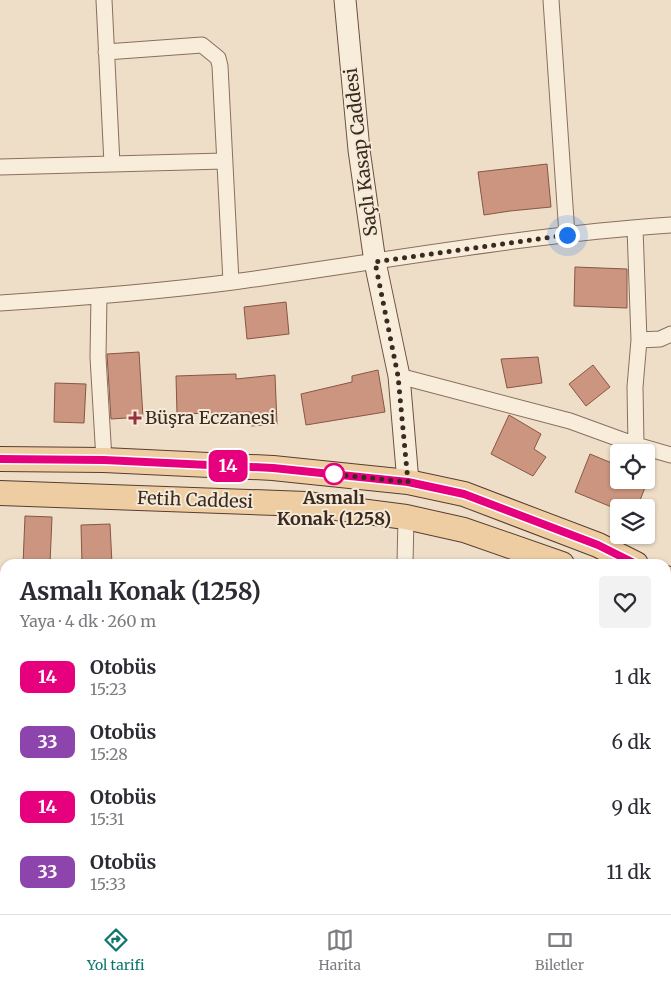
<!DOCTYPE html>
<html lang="tr">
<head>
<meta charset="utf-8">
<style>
  :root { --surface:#fff; --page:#f2f2f3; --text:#2b2b33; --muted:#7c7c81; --line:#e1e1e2; --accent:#0f766e }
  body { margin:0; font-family:Merriweather,serif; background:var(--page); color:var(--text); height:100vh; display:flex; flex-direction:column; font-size:19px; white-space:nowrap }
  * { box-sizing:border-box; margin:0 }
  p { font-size:16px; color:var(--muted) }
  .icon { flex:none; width:28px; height:28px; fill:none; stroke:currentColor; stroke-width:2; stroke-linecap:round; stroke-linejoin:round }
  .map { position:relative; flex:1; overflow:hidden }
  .drawer { position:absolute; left:0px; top:559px; width:671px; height:356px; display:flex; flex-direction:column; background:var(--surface); border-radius:15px 15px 0 0; box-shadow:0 1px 4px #0004 }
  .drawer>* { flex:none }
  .badge { padding:0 10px; border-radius:8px; font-size:18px; line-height:32px }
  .buttons { position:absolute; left:610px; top:444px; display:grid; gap:10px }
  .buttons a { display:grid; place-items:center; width:45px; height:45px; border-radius:5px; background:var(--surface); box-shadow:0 1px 4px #0004; font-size:25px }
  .you { position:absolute; width:25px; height:25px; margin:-12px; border:4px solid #fff; border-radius:50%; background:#1a73e8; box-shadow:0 0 0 8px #1a73e833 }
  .map>.badge { position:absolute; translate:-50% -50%; box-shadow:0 0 0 2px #fff }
  .round { display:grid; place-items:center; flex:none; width:52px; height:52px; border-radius:5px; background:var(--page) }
  .summary { display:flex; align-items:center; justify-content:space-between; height:85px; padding:0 20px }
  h1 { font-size:24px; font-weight:700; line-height:38px }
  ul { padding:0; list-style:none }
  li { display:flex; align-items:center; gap:15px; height:65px; padding:0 20px }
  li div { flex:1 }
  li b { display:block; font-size:19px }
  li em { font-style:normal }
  li .badge { min-width:55px; font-weight:700; text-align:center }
  .dock { display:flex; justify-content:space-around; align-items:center; height:70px; border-top:1px solid var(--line); background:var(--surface); font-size:14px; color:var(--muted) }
  .dock a { display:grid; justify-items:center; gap:2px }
  .dock .selected { color:var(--accent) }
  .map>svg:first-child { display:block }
</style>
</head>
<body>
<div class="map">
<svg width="671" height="914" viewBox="0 0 671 914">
  <rect width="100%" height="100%" fill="#eedec8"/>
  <path fill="#cb957f" stroke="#885644" d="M547,164L551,207L510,211L484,215L478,172Z
    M575,267L627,269V308L574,306Z
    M286,302L289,334L247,339L244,307Z
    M139,352L143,417L111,419L107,354Z
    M538,357L542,383L507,388L501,359Z
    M593,365L610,387L586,406L569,384Z
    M378,370L385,412L306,425L301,394L352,382V376Z
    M236,374V379L275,375L277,424L251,426V412L177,414L176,376Z
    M55,383L86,384L84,423L54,422Z
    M509,415L541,434L534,449L546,457L533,476L491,454Z
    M590,454L619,466V480H648L637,508H614L575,492Z
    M25,516L52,517L50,564H23Z
    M110,524L112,564H82L81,525Z"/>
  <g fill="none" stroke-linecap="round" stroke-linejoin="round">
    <defs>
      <path id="street" d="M104,0L112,164
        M551,0L567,235
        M106,52L202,45L218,58L220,66L231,282
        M0,167L224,161
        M635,228L639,340L635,387L636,445L671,455
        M99,296L98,357L104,460
        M0,303C78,298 156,292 233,282C379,262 524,235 671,225
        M639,340L660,339L671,334
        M399,376L570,421L636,445
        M405,564L406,517
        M0,607H5
        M666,769L671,771
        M0,810H5
        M666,906L671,899
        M41,914L42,910
        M193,914L194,910
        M424,914L425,910"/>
      <path id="secondary" d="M345,0L359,150L375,262L399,376L408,482
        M666,669L671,663
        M497,914L499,910"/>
      <path id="primary" d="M0,459L104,460L273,468L408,482L464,494L598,545L636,564
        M0,493L306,504L406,517L464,530L562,564
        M666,578L671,580
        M666,615L671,618"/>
    </defs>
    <use href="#street" stroke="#896f5d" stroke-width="17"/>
    <use href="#secondary" stroke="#6b5140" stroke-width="23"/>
    <use href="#primary" stroke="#573e31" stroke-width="26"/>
    <use href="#street" stroke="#f8ecdb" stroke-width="15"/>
    <use href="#secondary" stroke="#f8ecdb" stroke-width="21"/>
    <use href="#primary" stroke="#efcda2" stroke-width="24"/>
  </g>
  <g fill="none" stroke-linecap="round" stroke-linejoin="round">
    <defs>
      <path id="line" d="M0,459L104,460L273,468L408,482L464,494L598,545L636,564"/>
    </defs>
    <use href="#line" stroke="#fff" stroke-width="11"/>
    <use href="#line" stroke="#e6007e" stroke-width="8"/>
    <path stroke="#3a2a20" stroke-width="5" stroke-dasharray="0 9" d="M334,474H331L408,482L398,376L375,262L567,235"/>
  </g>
  <path fill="#972f3c" stroke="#f5e9d7" stroke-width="2" d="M132.5 410.5h5v5h5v5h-5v5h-5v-5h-5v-5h5z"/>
  <circle fill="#fff" stroke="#e6007e" stroke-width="2.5" cx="334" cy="474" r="10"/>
  <g text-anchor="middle" stroke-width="4" stroke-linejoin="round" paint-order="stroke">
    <g font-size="18" fill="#3a2a20" stroke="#f5e9d7">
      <text transform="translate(361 152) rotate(-97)" y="6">Saçlı Kasap Caddesi</text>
      <text transform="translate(195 500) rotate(2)" y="6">Fetih Caddesi</text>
    </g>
    <g font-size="18" fill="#3a2a20" stroke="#f5e9d7" text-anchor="start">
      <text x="145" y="424">Büşra Eczanesi</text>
    </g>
    <g font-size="18" font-weight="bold" fill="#3a2a20" stroke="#f5e9d7">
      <text x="334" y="504">Asmalı<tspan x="334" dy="21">Konak (1258)</tspan></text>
    </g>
  </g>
</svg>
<div class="buttons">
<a><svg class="icon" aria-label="locate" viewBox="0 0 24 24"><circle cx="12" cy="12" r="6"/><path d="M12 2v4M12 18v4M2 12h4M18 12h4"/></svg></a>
<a><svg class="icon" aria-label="layers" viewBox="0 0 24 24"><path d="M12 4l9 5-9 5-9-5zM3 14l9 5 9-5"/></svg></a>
</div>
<div class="you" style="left:567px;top:235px"></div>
<b class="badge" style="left:228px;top:466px;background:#e6007e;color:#fff">14</b>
<section class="drawer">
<div class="summary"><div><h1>Asmalı Konak (1258)</h1><p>Yaya · 4 dk · 260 m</p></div><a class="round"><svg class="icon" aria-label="heart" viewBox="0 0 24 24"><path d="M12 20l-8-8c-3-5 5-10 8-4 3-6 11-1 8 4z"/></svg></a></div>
<ul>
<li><span class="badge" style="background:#e6007e;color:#fff">14</span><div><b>Otobüs</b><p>15:23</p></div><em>1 dk</em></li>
<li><span class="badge" style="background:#8e44ad;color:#fff">33</span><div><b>Otobüs</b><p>15:28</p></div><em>6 dk</em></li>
<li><span class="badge" style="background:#e6007e;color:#fff">14</span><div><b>Otobüs</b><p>15:31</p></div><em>9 dk</em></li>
<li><span class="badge" style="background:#8e44ad;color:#fff">33</span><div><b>Otobüs</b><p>15:33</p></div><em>11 dk</em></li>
</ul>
</section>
</div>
<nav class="dock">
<a class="selected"><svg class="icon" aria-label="directions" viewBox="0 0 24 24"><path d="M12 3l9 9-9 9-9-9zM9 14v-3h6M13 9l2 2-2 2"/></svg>Yol tarifi</a>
<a><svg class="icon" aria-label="map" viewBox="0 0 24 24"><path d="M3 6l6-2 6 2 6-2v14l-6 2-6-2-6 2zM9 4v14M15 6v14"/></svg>Harita</a>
<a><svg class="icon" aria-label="tickets" viewBox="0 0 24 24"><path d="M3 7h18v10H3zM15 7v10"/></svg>Biletler</a>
</nav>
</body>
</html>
